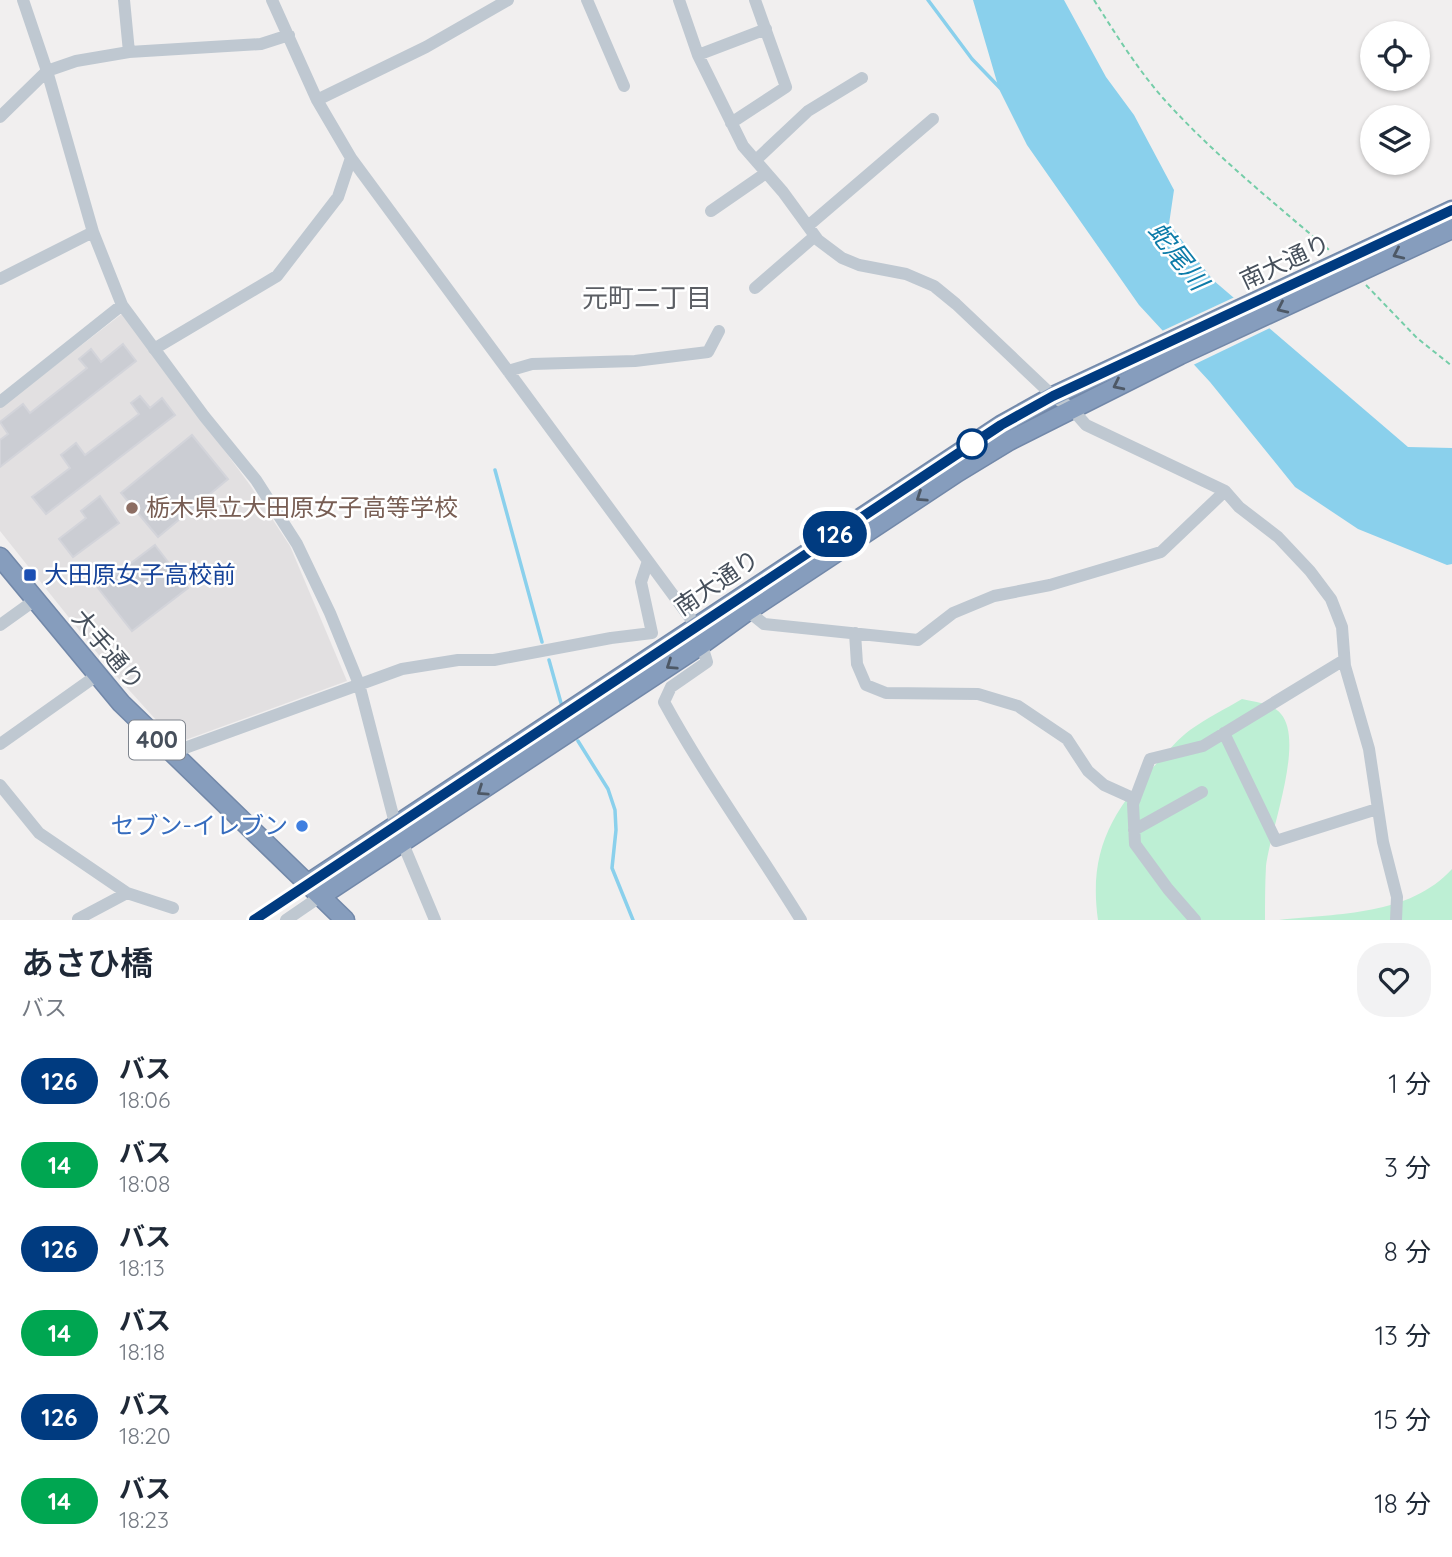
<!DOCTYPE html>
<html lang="ja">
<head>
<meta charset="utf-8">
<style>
  :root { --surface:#fff; --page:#f2f2f3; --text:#1f2937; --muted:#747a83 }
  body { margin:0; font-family:Quicksand,"Noto Sans JP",sans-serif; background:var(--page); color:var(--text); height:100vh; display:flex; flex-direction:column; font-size:26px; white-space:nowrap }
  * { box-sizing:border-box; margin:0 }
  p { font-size:23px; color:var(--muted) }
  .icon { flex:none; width:38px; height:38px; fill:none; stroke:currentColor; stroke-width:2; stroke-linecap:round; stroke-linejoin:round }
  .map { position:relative; height:920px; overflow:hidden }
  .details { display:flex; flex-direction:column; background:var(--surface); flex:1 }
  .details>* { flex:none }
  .badge { padding:0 14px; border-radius:23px; font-size:24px; line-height:46px }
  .fabs { position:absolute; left:1360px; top:21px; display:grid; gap:14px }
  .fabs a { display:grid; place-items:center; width:70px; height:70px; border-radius:50%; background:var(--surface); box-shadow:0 2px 5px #0004; font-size:35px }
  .map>.badge { position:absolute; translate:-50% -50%; box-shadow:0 0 0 4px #fff }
  .round { display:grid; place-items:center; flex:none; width:74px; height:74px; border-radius:28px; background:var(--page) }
  .head { display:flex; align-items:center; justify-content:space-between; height:119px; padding:0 21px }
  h1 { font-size:33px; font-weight:600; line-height:52px }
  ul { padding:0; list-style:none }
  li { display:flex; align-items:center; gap:21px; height:84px; padding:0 21px }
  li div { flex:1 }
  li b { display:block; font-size:26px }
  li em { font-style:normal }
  li .badge { min-width:77px; font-weight:700; text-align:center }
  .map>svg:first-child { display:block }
</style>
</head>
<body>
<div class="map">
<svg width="1452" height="920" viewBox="0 0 1452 920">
  <rect width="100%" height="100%" fill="#f1efef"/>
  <path fill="#e2e0e1" d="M123,313L250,485L290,546L347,681L177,743L110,669L0,531V408Z"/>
  <path fill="#bdefd4" d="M1242,699C1254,702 1273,703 1281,714C1305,742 1270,831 1266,866C1265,884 1265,902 1265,920H1098C1088,850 1113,809 1160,760C1169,750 1179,738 1190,730C1207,718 1225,709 1242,699Z
    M1452,869V920H1279C1339,913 1409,916 1452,869Z"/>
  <path fill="#8ad0ec" d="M973,0H1064L1106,77L1134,115L1174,190L1169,224L1213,280L1408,447L1452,448V564L1447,565L1358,529L1295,487L1210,382L1139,305L1027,145L999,89Z"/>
  <path fill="#f1efef" d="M1237,296L1272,327L1191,366L1162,331Z"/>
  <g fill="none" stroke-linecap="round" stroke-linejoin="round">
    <path stroke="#8ad0ec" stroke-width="3.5" d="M928,0L972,59L1000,88
      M495,470L542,642
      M549,660L561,703
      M578,741L608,789L615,810L616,830L612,868L633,920"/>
  </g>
  <path fill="#cbcdd3" stroke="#d3d4da" stroke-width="2" d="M123,344L136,361L0,467V440L8,434L0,422L23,404L30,413L87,368L79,359L91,349L101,362Z
    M140,396L150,408L162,398L175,415L46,514L32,497L70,468L61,455L76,443L85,455L139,414L131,403Z
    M192,435L228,479L158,537L121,493Z
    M100,496L119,523L73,557L59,539L86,518L81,511Z
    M155,545L188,588L132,631L98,588Z"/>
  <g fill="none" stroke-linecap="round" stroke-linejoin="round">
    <defs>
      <path id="highway" d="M0,557L121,703L345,920
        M307,884L1001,425L1053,396L1452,210
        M321,896L701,645L748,611L958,472L1009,441L1180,355L1452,229"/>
    </defs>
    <use href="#highway" stroke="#7288a9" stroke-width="21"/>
    <path stroke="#75cda8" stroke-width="2" stroke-dasharray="5 3.5" stroke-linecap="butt" d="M1094,0C1115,33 1136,67 1162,97C1212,153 1272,201 1329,250
      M1366,285L1417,338L1452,366"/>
    <path stroke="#bfc8d1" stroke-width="12" d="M23,0L47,71L93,232L122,305L204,416L256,480L297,544L330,613L359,684L396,827L435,920
      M124,0L129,52
      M272,0L317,100L351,158L696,626L707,662L671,687L664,702C705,777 756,847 801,920
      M587,0L624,86
      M679,0L698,55L743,146L783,192L818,240L842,258L859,265L906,274L934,286L956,304L1053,396L1071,408L1086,425L1225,491L1239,507L1278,537L1310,571L1331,599L1342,627L1345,666L1369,749L1383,842L1397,897L1396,920
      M698,55L766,29
      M317,100L426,47L508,0
      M0,117L47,71L76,61L129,52L261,44L289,35
      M731,123L786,87L755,0
      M756,160L808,111L862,78
      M711,211L766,173
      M808,226L933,119
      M0,279L93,232
      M755,288L815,236
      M154,349L277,276L338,197L351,158
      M508,371L532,364L635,361L708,352L719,331
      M0,402L122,305
      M748,611L764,624L918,640L953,613L994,596L1050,585L1161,552L1225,491
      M0,625L35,600
      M855,633L857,664L866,685L886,693L978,694L1018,706L1067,739L1088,771L1104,785L1135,799
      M1224,733L1276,841L1377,809
      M0,744L96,676
      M171,753L402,669L458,660H494L611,638L652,633L641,582L648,561
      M0,785L39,833L127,893L173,908
      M1134,830L1202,792
      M78,919L127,893
      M254,920L307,884
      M286,920L321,896
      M1195,920L1168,889L1135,844L1133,804L1150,759L1203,746L1344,660"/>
    <use href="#highway" stroke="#869dbd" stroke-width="18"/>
  </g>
  <defs><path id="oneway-chevron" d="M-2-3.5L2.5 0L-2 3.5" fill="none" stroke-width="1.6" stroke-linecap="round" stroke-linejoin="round" transform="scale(1.75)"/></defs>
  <g stroke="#4d5866">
    <use href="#oneway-chevron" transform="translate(1398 254) rotate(155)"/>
    <use href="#oneway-chevron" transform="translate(1282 308) rotate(155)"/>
    <use href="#oneway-chevron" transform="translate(1118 385) rotate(154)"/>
    <use href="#oneway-chevron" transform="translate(921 497) rotate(146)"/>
    <use href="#oneway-chevron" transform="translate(671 665) rotate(146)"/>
    <use href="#oneway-chevron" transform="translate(482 791) rotate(146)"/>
  </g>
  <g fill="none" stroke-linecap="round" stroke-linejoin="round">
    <defs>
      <path id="line" d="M254,920L1001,425L1053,396L1452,210"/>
    </defs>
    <use href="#line" stroke="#fff" stroke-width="16"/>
    <use href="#line" stroke="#003b80" stroke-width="10"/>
  </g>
  <circle fill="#fff" stroke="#003b80" stroke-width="3.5" cx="972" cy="444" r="14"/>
  <circle fill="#8d6e63" stroke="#fff" stroke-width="2.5" cx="132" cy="508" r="7"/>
  <rect fill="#1a4fb4" stroke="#fff" stroke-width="2.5" x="23" y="568" width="14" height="14" rx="3.5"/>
  <circle fill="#3f7fe0" stroke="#fff" stroke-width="2.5" cx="302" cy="826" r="7"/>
  <g text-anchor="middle" stroke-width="5" stroke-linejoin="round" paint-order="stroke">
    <rect fill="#fff" stroke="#7e848d" stroke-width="2" x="129" y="720.5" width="56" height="39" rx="5"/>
    <g font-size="23" font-weight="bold" fill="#47505c">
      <text x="157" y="748">400</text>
    </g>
    <g font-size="24" fill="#47505c" stroke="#fff">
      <text transform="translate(1285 262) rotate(-25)" y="8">南大通り</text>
      <text transform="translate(717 583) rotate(-34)" y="8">南大通り</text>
      <text transform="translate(108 650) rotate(50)" y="8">大手通り</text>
    </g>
    <g font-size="24" fill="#785e54" stroke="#fff" text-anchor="start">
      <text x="146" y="516">栃木県立大田原女子高等学校</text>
    </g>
    <g font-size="24" fill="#164399" stroke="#fff" text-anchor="start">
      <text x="44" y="583">大田原女子高校前</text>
    </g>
    <g font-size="24" fill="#366cbe" stroke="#fff" text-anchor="end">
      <text x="288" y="834">セブン-イレブン</text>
    </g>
    <g font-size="26" font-style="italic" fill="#0d7ca9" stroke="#fff">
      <text transform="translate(1178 256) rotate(52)" y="9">蛇尾川</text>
    </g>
    <g font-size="26" fill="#5b5e64" stroke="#fff">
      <text x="647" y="307">元町二丁目</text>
    </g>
  </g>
</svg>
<div class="fabs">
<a><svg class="icon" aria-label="locate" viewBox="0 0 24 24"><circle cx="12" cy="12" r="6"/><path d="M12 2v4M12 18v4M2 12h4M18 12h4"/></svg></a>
<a><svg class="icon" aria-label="layers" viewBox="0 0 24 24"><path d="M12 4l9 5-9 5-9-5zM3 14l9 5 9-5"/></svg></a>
</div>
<b class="badge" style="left:835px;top:534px;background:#003b80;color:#fff">126</b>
</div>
<section class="details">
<div class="head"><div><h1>あさひ橋</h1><p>バス</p></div><a class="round"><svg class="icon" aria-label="heart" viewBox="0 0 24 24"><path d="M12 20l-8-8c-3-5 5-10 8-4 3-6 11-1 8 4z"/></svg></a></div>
<ul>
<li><span class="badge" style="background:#003b80;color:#fff">126</span><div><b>バス</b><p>18:06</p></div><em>1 分</em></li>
<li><span class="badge" style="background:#00a651;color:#fff">14</span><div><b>バス</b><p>18:08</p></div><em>3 分</em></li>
<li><span class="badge" style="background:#003b80;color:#fff">126</span><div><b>バス</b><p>18:13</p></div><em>8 分</em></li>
<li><span class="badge" style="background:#00a651;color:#fff">14</span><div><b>バス</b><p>18:18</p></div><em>13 分</em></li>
<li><span class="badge" style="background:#003b80;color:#fff">126</span><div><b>バス</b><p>18:20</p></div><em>15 分</em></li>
<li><span class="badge" style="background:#00a651;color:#fff">14</span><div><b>バス</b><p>18:23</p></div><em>18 分</em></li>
</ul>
</section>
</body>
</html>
